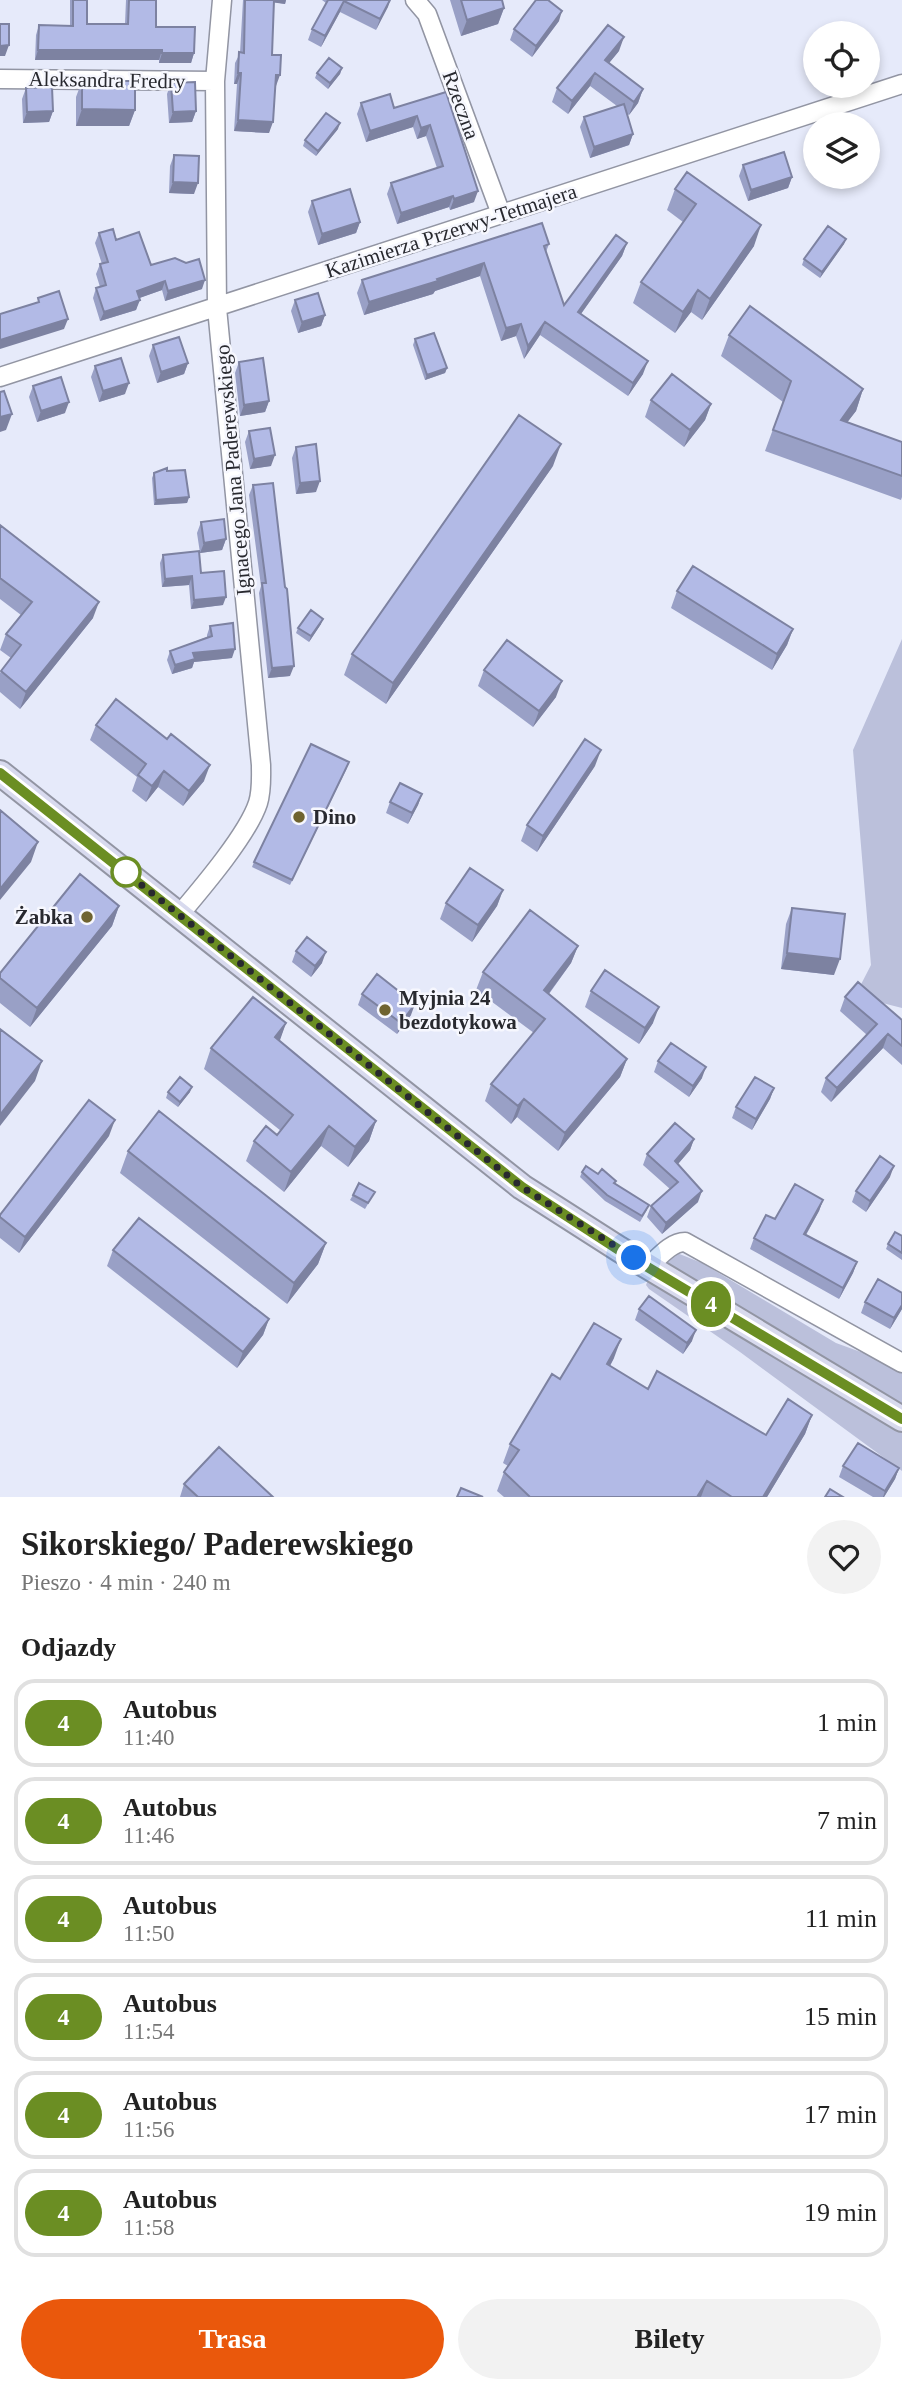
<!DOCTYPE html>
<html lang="pl">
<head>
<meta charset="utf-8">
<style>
  :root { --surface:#fff; --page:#f2f2f2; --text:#222; --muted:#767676; --line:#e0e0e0; --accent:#ea580c }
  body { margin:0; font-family:Georgia,serif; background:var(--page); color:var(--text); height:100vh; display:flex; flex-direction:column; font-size:26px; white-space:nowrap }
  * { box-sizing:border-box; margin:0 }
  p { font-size:23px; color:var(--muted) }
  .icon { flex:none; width:38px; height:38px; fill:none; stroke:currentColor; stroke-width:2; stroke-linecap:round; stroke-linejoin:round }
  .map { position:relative; height:1497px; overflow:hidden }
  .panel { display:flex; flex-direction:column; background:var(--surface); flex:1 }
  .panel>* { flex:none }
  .badge { padding:0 14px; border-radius:23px; font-size:24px; line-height:46px }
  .controls { position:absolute; left:803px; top:21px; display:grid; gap:14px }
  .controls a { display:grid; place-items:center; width:77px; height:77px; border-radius:50%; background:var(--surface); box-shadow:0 4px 10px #0003; font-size:35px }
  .you { position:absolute; width:35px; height:35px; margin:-18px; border:5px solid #fff; border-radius:50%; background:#1a73e8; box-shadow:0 0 0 10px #1a73e833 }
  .map>.badge { position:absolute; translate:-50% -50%; box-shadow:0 0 0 4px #fff }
  h2 { padding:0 21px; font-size:26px; line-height:63px }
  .round { display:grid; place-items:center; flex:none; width:74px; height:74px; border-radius:37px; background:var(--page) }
  .overview { display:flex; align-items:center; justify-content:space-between; height:119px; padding:0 21px }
  h1 { font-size:33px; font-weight:700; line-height:52px }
  .button { display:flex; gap:14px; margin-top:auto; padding:14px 21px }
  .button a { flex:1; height:80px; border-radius:42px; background:var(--accent); color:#fff; font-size:28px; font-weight:700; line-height:80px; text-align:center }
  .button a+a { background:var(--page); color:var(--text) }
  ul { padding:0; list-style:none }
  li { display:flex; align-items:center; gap:21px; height:88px; margin:0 14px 10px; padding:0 7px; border:4px solid var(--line); border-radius:21px }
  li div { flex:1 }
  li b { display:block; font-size:26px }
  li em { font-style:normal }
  li .badge { min-width:77px; font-weight:700; text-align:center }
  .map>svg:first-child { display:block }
</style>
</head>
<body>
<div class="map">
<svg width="902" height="1497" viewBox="0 0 902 1497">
  <rect width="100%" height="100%" fill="#e6eafa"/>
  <path fill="#bbc0db" d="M902,639V1008L855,996L871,965L853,750Z
    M677,1253L702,1263L836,1343L902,1367V1408L668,1266V1260Z
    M648,1280L902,1428V1471L740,1352L649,1289L646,1285Z"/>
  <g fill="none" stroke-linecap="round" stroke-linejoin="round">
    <defs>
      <path id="minor" d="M415,0L427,14L501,214
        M0,79L215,81
        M0,377L902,84
        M180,914C202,888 248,834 258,803C262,790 261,777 261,765L217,308L215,81L222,0
        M648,1267C659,1257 671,1242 685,1242L902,1363"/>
      <path id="secondary" d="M0,773L522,1187L619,1249L902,1419"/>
    </defs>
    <use href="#minor" stroke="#9295a3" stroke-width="21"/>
    <use href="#secondary" stroke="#9295a3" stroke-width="28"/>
    <use href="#minor" stroke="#fff" stroke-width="18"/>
    <use href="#secondary" stroke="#d8daee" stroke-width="24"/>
  </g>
  <path fill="#99a0c6" d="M70,0H87V24H125L126,0H156V27L194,53L191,63H159V60H35L36,35L39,25L70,26Z
    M243,0H286L285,4L274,2L272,55L276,86L269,133L234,131L237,84H234L235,63L240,53Z
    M322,0H390L376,30L340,12L321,47L308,40L312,29L326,3Z
    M450,0H502L504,8L498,24L461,36Z
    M559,21L532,57L510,40L514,29Z
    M619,51L609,63L643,89L638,103L629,115L627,114L633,134L629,145L590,158L580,127L584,117L617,106L590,86L568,114L552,102L557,88Z
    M342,68L340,74L328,89L315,78L317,73Z
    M82,81L135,110L129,126H76V97Z
    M171,83L196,111L192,122L169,123L167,94Z
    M26,88L53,111L49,122L23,123L22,99Z
    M446,92L474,202L450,210L449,207L397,224L387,194L391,183L437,168L426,136L417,139L413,127L366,142L357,114L361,103L394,108Z
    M338,129L316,156L303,146L305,140Z
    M174,155L194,194L169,193L170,166Z
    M743,165L792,177L788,188L748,201L739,176Z
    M675,189L754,246L702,320L691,312L675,333L633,303L641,282L683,222L667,210Z
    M312,201L360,222L356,233L318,245L308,212Z
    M99,233L116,240L151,265L202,289L165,301L162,290L139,298L136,310L100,321L93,298L96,288L100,287L96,274L100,264H102L95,243Z
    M846,239L844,244L820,278L802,265L804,259Z
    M627,243L622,256L581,314L643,374L628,396L540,335L524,359L516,336L501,341L480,276L435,291L433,294L364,315L357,293L362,280L549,244L546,252L564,305Z
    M295,300L325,315L321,326L298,333L291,311Z
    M729,335L863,389L856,411L847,422L902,442V497L901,500L765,451L783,402L721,356Z
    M415,339L447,368L445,373L425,380L413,345Z
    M153,345L188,363L184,374L157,383L149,356Z
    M239,362L269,401L265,412L240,416L235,373Z
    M95,366L125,394L99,402L91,377Z
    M33,386L65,413L37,422L29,397Z
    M651,400L711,404L705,420L684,447L645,417Z
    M249,431L271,466L250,469L245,442Z
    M296,447L316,492L296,494L292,458Z
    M553,466L386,704L344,675L352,654Z
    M167,471L189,497L187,503L154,505L152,478L154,473Z
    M253,485L290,676L268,678L259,593L261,586L249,495Z
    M201,522L226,539L222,550L200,553L197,533Z
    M0,525L93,618L20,709L0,692V673L11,658L0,650L6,634L21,615L0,599Z
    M163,555L201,573L223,605L191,609L189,585L162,587L160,563Z
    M677,591L793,629L787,645L772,670L671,608Z
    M321,624L309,642L296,633L298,628Z
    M210,626L232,658L194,662L192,668L172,674L167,660L170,651L207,637V635Z
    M484,670L556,697L533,727L478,686Z
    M96,725L204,781L183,806L158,787L146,802L132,791L137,777L90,740Z
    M595,766L537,852L521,841L527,825Z
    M347,768L290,885L252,867L254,862Z
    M422,794L418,805L408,824L386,813L390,802Z
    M503,890L497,906L472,942L440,919L446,903Z
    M119,906L112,926L30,1027L0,1003V973Z
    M792,908L834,975L781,969L786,924Z
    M578,946L571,963L549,994L627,1059L620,1077L558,1151L517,1117L511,1124L485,1101L491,1084L534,1033L476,990L483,972Z
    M296,951L322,963L311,977L292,962Z
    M591,991L653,1023L639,1044L585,1007Z
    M362,994L411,1015L397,1034L358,1005Z
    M845,997L902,1020V1065L883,1048L831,1102L821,1092L826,1078L867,1035L840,1011Z
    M286,1023L279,1041L376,1121L369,1141L348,1167L321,1146L284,1192L246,1161L254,1141L277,1135L281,1131L204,1069L211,1048Z
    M658,1061L702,1078L689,1097L654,1072Z
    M774,1088L770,1099L752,1130L732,1118L736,1107Z
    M168,1092H190L178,1107L166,1098Z
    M109,1136L19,1253L0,1238V1215Z
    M694,1139L690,1150L678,1164L698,1202L662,1234L647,1217L651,1206L670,1189L643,1165L647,1154Z
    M128,1151L326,1243L318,1264L287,1304L120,1173Z
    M582,1172L615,1184L647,1210L640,1222L605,1201L580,1177Z
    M890,1177L866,1212L852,1202L856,1191Z
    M375,1192L365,1209L350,1200L353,1195Z
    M823,1200L819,1211L806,1235L857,1262L853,1273L839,1299L750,1249L754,1238L775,1219Z
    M902,1236V1260L886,1249L888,1244Z
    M113,1250L269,1319L263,1335L237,1368L107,1266Z
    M902,1293V1309L890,1329L861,1313L865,1302Z
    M639,1309L692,1341L683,1354L635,1320Z
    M614,1358L610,1366L648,1389L766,1435L812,1415L805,1434L767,1497H504L497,1491L504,1472L508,1466L503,1463L510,1444L560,1379Z
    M843,1466L899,1468L895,1479L884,1497H873L839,1477Z
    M184,1484L273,1497H180Z"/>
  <path fill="#7d82a1" d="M271,0H286L285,4L270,2Z
    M390,0L388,7L376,30L380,19Z
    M344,1L340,12L321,47L325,36Z
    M504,8L498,24L461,36L467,20Z
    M562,11L559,21L532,57L536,46Z
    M624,37L619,51L600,74L605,60Z
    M9,45L5,56H0V46Z
    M38,50H162L159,60H35Z
    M162,53H194L191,63H159Z
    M342,68L340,74L328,89L330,83Z
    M238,73H241L237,84H234Z
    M595,73L590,86L568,114L572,101Z
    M276,75H280L276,86H272Z
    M643,89L638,103L629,115L634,102Z
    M82,109L135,110L129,126H76Z
    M53,111L49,122L23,123L27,112Z
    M196,111L192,122L169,123L173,112Z
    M417,116L413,127L366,142L370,131Z
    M238,120L273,122L269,133L234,131Z
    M340,123L338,129L316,156L318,151Z
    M430,125L426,136L417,139L421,128Z
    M633,134L629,145L590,158L594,147Z
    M792,177L788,188L748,201L751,190Z
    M173,182L198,183L194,194L169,193Z
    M478,191L474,202L450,210L454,199Z
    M453,196L449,207L397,224L401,213Z
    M360,222L356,233L318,245L322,234Z
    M761,225L754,246L702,320L710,299Z
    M846,239L844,244L820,278L822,272Z
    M627,243L622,256L573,325L578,312Z
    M484,263L480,276L435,291L433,294L364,315L369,302Z
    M205,280L202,289L165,301L168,291Z
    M165,281L162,290L134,300L137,291Z
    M698,290L691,312L675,333L683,312Z
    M140,300L136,310L100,321L104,312Z
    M325,315L321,326L298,333L302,322Z
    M68,319L64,329L0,349V340Z
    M545,322L540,335L524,359L528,346Z
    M521,324L516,336L501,341L506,328Z
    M648,361L643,374L628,396L633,383Z
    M188,363L184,374L157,383L161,372Z
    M447,368L445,373L425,380L427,375Z
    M129,383L125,394L99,402L103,391Z
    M863,389L856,411L833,441L841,420Z
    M269,401L265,412L240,416L244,405Z
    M69,402L65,413L37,422L41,411Z
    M711,404L705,420L684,447L690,430Z
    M12,414L6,430L0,432V417Z
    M561,444L553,466L386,704L393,683Z
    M275,455L271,466L250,469L254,459Z
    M320,481L316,492L296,494L300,483Z
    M189,497L187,503L154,505L156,500Z
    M226,539L222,550L200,553L204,543Z
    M192,576L189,585L162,587L165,579Z
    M226,597L223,605L191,609L194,600Z
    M99,602L93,618L20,709L26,692Z
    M323,619L321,624L309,642L311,636Z
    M793,629L787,645L772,670L777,654Z
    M235,649L232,658L194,662L192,668L172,674L175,665L193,653Z
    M294,666L290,676L268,678L272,668Z
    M562,681L556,697L533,727L539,711Z
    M601,750L595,766L537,852L543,836Z
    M210,765L204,781L183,806L189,791Z
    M164,771L158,787L146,802L152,786Z
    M422,794L418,805L408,824L412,813Z
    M38,842L31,862L0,900V889Z
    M503,890L497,906L472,942L478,925Z
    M119,906L112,926L30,1027L37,1008Z
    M578,946L571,963L538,1008L544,990Z
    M326,952L322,963L311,977L315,966Z
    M787,953L840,959L834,975L781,969Z
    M415,1004L411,1015L397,1034L401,1023Z
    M659,1007L653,1023L639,1044L645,1028Z
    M286,1023L279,1043L275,1037Z
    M888,1034L883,1048L831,1102L837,1088Z
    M627,1059L620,1077L558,1151L565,1133Z
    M42,1061L35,1081L0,1126V1115Z
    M706,1067L702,1078L689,1097L693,1086Z
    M192,1087L190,1092L178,1107L180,1102Z
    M774,1088L770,1099L752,1130L756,1119Z
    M524,1099L517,1117L511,1124L518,1106Z
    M115,1120L109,1136L19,1253L25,1237Z
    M376,1121L369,1141L348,1167L355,1147Z
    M329,1126L321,1146L284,1192L291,1172Z
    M694,1139L690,1150L671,1172L675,1161Z
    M894,1166L890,1177L866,1212L870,1201Z
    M702,1191L698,1202L662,1234L666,1223Z
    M823,1200L819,1211L800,1245L804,1234Z
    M326,1243L318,1264L287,1304L294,1283Z
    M857,1262L853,1273L839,1299L843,1288Z
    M902,1305V1309L890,1329L894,1318Z
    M269,1319L263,1335L237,1368L243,1352Z
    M696,1330L692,1341L683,1354L687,1343Z
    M621,1339L614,1358L600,1384L607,1364Z
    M812,1415L805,1434L767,1497H763Z
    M899,1468L895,1479L884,1497H883L885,1491Z
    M707,1481L701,1497H697Z"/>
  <path fill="#b2bae6" stroke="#7d82a1" stroke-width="2" d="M73,0H87V24H128L129,0H156V27H195L194,53H162V50H38L39,25L73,26Z
    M245,0H274L272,55H281L280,75H276L273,122L238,120L241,73H238L239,52L244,53Z
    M328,0H390L380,19L344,1L325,36L312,29Z
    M461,0H502L504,8L467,20Z
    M536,0H548L562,11L536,46L514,29Z
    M0,24H9V45L0,46Z
    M608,25L624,37L605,60L643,89L634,102L595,73L572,101L557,88Z
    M329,58L342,68L330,83L317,73Z
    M82,81H135V110L82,109Z
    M195,82L196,111L173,112L171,83Z
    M52,87L53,111L27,112L26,88Z
    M446,92L478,191L454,199L453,196L401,213L391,183L443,166L430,125L421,128L417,116L370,131L361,103L390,94L394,108Z
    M624,104L633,134L594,147L584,117Z
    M326,113L340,123L318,151L305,140Z
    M784,152L792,177L751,190L743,165Z
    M174,155L199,156L198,183L173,182Z
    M687,172L761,225L710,299L698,290L683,312L641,282L696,204L675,189Z
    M350,189L360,222L322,234L312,201Z
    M542,223L549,244L544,246L564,305L616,235L627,243L578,312L648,361L633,383L545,322L528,346L521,324L506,328L484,263L437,279L438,281L369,302L362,280Z
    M828,226L846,239L822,272L804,259Z
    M113,229L116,240L139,232L151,265L175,258L186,263L199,259L205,280L168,291L165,281L137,291L140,300L104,312L96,288L106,285L100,264L108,262L99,233Z
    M59,291L68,319L0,340V314L39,302L38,298Z
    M318,293L325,315L302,322L295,300Z
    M750,306L863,389L841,420L902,442V476L773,430L791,381L729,335Z
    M434,333L447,368L427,375L415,339Z
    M179,337L188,363L161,372L153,345Z
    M121,358L129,383L103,391L95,366Z
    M263,358L269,401L244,405L239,362Z
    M672,374L711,404L690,430L651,400Z
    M61,377L69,402L41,411L33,386Z
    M4,391L12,414L0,417V392Z
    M519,415L561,444L393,683L352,654Z
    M270,428L275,455L254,459L249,431Z
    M316,444L320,481L300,483L296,447Z
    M167,468V471L185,470L189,497L156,500L154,473Z
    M273,483L285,587L287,589L294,666L272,668L262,583H266L253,485Z
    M224,519L226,539L204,543L201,522Z
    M0,525L99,602L26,692L1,671L21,645L6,634L32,602L0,578Z
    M199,551L201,573L224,571L226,597L194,600L192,576L165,579L163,555Z
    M693,566L793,629L777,654L677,591Z
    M311,610L323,619L311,636L298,628Z
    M233,623L235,649L193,653L195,659L175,665L170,651L212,636L210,626Z
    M507,640L562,681L539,711L484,670Z
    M116,699L167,739L171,734L210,765L189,791L164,771L152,786L138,775L146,764L96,725Z
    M585,739L601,750L543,836L527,825Z
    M311,744L349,762L292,880L254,862Z
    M400,783L422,794L412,813L390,802Z
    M0,810L38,842L0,889Z
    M470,868L503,890L478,925L446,903Z
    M80,874L119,906L37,1008L0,978V973Z
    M792,908L845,914L840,959L787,953Z
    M530,910L578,946L544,990L627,1059L565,1133L524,1099L518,1106L491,1084L545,1019L483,972Z
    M307,937L326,952L315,966L296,951Z
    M605,970L659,1007L645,1028L591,991Z
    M377,974L415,1004L401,1023L362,994Z
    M858,982L902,1020V1046L888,1034L837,1088L826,1078L877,1024L845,997Z
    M253,997L286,1023L275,1037L376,1121L355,1147L329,1126L291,1172L254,1141L266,1126L277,1135L293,1115L211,1048Z
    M0,1029L42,1061L0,1115Z
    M671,1043L706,1067L693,1086L658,1061Z
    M180,1077L192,1087L180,1102L168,1092Z
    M755,1077L774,1088L756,1119L736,1107Z
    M89,1100L115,1120L25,1237L0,1217V1215Z
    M159,1111L326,1243L294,1283L128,1151Z
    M675,1123L694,1139L675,1161L702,1191L666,1223L651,1206L678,1182L647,1154Z
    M880,1156L894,1166L870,1201L856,1191Z
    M586,1166L598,1174L602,1169L616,1181L614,1183L649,1205L642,1216L607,1195L582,1172Z
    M359,1183L375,1192L368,1203L353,1195Z
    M795,1184L823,1200L804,1234L857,1262L843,1288L754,1238L766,1215L775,1219Z
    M139,1218L269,1319L243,1352L113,1250Z
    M895,1232L902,1236V1253L888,1244Z
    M878,1279L902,1293V1305L894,1318L865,1302Z
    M649,1296L696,1330L687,1343L639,1309Z
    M594,1323L621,1339L607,1364L648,1389L657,1371L766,1435L788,1399L812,1415L763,1497H732L707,1481L697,1497H530L504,1472L519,1450L510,1444L552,1374L560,1379Z
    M858,1443L899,1468L885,1491L843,1466Z
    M219,1447L273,1497H198L184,1484Z
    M461,1488L483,1497H457Z
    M830,1489L843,1497H825Z"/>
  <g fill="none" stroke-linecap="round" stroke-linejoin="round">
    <defs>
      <path id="line" d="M0,773L522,1187L619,1250L902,1419"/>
    </defs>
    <use href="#line" stroke="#fff" stroke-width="16"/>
    <use href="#line" stroke="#6b8e23" stroke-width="10"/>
    <path stroke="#28292f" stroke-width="7" stroke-dasharray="0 12.6" d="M126,872L119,867L522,1187L634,1258"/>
  </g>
  <g fill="#6f6330" stroke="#f6f7fe" stroke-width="2.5">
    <circle cx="299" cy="817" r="7"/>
    <circle cx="87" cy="917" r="7"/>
    <circle cx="385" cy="1010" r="7"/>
  </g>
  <circle fill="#fff" stroke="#6b8e23" stroke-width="3.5" cx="126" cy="872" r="14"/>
  <g text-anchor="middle" stroke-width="5" stroke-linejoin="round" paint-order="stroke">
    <g font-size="21" fill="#28292f" stroke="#f6f7fe">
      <text transform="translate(107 80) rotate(1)" y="7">Aleksandra Fredry</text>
      <text transform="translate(461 105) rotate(70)" y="7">Rzeczna</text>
      <text transform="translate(451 231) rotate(-18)" y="7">Kazimierza Przerwy-Tetmajera</text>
      <text transform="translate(233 470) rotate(-95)" y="7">Ignacego Jana Paderewskiego</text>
    </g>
    <g font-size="21" font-weight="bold" fill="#28292f" stroke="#f6f7fe" text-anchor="start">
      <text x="313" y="824">Dino</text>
      <text x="73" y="924" text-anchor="end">Żabka</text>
      <text x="399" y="1005">Myjnia 24<tspan x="399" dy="24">bezdotykowa</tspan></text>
    </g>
  </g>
</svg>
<div class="controls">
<a><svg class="icon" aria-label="locate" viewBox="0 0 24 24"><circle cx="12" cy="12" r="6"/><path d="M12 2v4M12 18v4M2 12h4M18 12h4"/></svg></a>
<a><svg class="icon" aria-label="layers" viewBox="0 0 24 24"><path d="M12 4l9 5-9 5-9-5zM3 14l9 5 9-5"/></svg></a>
</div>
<div class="you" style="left:634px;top:1258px"></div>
<b class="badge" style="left:711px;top:1304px;background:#6b8e23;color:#fff">4</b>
</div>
<section class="panel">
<div class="overview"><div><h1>Sikorskiego/ Paderewskiego</h1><p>Pieszo · 4 min · 240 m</p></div><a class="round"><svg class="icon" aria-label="heart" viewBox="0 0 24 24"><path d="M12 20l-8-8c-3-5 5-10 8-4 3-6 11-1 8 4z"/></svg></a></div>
<h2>Odjazdy</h2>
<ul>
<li><span class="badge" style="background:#6b8e23;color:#fff">4</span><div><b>Autobus</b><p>11:40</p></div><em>1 min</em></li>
<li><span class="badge" style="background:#6b8e23;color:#fff">4</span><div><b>Autobus</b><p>11:46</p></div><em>7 min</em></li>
<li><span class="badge" style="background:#6b8e23;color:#fff">4</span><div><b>Autobus</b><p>11:50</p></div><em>11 min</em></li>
<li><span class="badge" style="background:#6b8e23;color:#fff">4</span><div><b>Autobus</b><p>11:54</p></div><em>15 min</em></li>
<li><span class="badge" style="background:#6b8e23;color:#fff">4</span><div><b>Autobus</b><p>11:56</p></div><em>17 min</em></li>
<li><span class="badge" style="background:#6b8e23;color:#fff">4</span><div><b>Autobus</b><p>11:58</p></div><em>19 min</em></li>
</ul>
<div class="button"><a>Trasa</a><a>Bilety</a></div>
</section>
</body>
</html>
